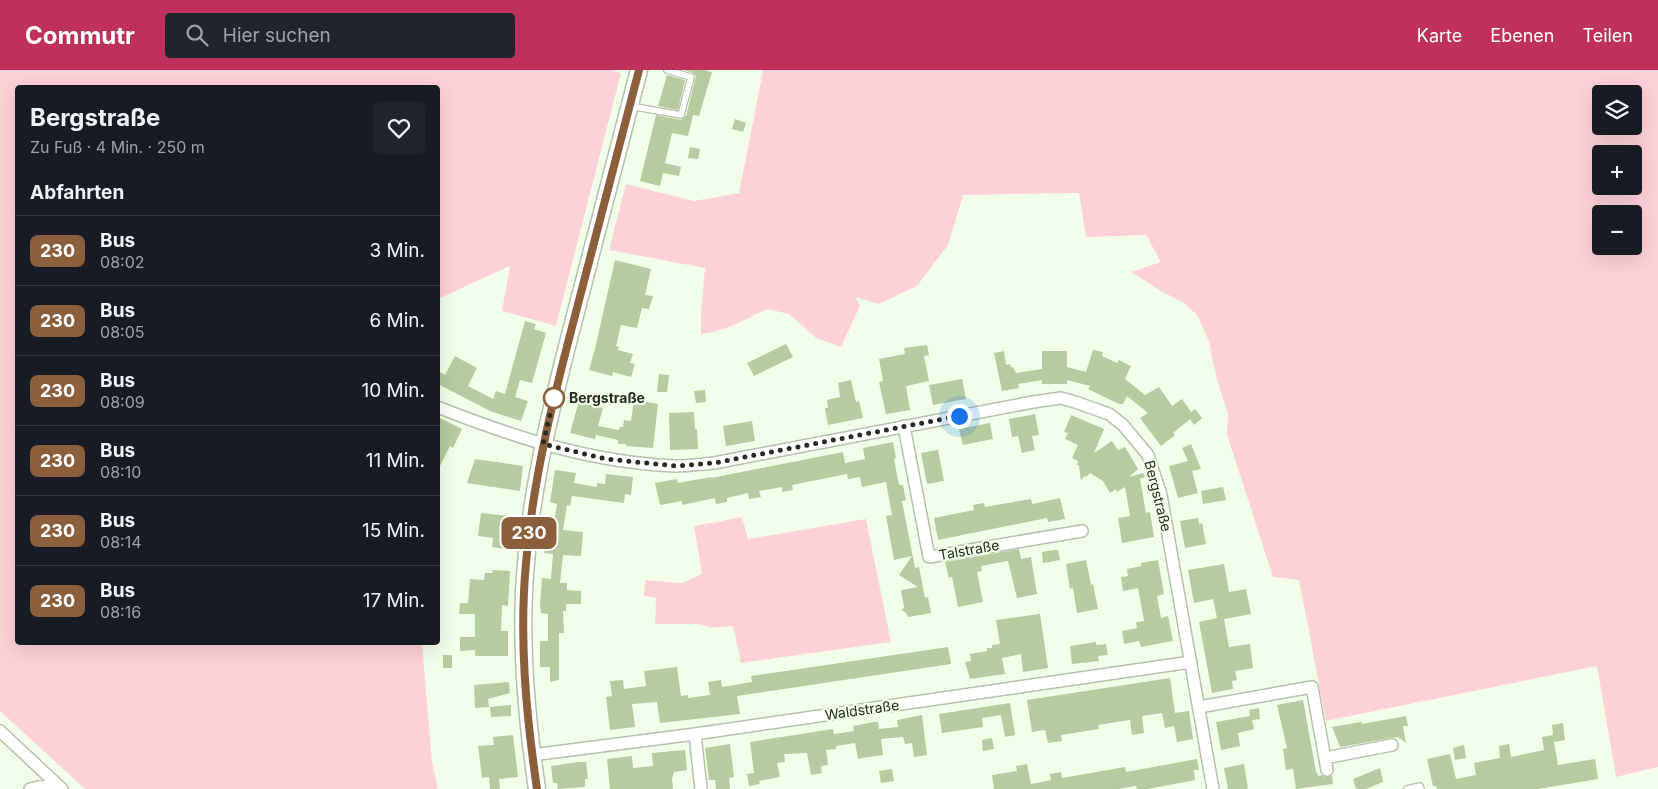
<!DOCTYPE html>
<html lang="de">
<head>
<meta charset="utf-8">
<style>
  :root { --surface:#171b24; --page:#20242c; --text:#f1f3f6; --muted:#9ea1a6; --line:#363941; --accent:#bf305a }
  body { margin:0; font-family:Inter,sans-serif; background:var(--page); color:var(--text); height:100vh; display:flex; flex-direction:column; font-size:19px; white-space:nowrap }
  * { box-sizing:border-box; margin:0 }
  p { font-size:16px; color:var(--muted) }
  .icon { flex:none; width:28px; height:28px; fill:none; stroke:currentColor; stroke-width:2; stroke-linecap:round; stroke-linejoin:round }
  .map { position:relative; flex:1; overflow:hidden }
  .details { position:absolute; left:15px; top:15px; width:425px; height:560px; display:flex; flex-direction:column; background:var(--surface); border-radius:5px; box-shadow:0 5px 20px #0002 }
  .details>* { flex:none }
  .badge { padding:0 10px; border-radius:8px; font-size:18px; line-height:32px }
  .fabs { position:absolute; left:1592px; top:15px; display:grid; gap:10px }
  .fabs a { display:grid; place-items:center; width:50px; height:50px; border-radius:5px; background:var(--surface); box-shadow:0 5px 20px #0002; font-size:25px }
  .you { position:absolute; width:25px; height:25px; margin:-12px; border:4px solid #fff; border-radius:50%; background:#1a73e8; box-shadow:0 0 0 8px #1a73e833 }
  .map>.badge { position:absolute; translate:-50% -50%; box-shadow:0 0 0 2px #fff }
  h2 { padding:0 15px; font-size:19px; line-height:45px }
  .round { display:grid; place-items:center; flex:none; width:52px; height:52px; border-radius:5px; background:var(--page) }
  .headline { display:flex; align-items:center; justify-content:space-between; height:85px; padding:0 15px }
  h1 { font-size:24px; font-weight:700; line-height:38px }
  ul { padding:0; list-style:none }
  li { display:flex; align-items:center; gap:15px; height:70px; padding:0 15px; border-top:1px solid var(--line) }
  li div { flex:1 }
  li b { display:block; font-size:19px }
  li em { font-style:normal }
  li .badge { min-width:55px; font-weight:700; text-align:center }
  header { display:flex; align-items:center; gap:30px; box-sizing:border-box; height:70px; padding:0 25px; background:var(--accent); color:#fff }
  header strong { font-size:24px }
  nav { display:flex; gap:28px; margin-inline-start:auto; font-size:18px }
  .search { width:350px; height:45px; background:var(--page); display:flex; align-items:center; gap:12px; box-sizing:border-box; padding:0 18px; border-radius:5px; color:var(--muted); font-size:19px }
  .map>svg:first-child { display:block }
</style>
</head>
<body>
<header>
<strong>Commutr</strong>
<div class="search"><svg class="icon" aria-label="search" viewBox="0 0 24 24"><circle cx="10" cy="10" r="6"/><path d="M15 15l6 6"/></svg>Hier suchen</div>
<nav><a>Karte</a><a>Ebenen</a><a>Teilen</a></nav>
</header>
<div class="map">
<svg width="1658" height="719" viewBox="0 0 1658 719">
  <rect width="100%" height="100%" fill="#f2ffe8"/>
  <path fill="#fdd1d7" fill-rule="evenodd" d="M0,0H609L621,3L556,256L502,241L510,196L438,229V18H18V572L422,573L432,691L438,719H85L0,641Z
    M763,0H1658V697L1616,707L1597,596L1326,651L1299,510L1273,507L1227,365L1228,344L1217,310L1208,269L1197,245L1184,233L1159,220L1131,202L1161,192L1146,165L1086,167L1079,123L963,125L948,175L917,216L879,234L855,227L860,236L841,277L816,268L789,244L767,239C743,250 729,260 701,264V244L705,198L609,180L626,114L694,131L739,123ZM1601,24H1634V56H1601ZM1601,84H1634V116H1601ZM1601,144H1634V176H1601Z
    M742,447L748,469L866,449L891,572L741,593L733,556L711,558L699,554H655L656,528L644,526L645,510L682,513L702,504L694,456Z"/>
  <path fill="#b4cc9f" d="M684,0H705L712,2L699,46L693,45L688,66L672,63L665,93L681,97L679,106L663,103L660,116L640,111L656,45L681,50L686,46L696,6L693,3Z
    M667,5L685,10L678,40L658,36Z
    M735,49L746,53L743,62L732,59Z
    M690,77L700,79L698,89L688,88Z
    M615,190L651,199L645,225L653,226L649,239L642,238L637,258L621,255L616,276L619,277L618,280L633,284L630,293L635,294L631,307L613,302L612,306L589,300L595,279Z
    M525,251L536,254L534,259L546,263L532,313L520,310L515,327L528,331L521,351L490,341L438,314V301L445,305L455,286L477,298L468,316L493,329L496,321L505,324Z
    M786,274L793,287L754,306L747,293Z
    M927,275L929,285L924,286L929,311L906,316L910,340L886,344L879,312L883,311L879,289L905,284L904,278Z
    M1093,280L1103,282L1102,286L1117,293L1119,290L1131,296L1125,309L1145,325L1159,317L1172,336L1182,329L1191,342L1195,339L1202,348L1194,355L1190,349L1173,363L1175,365L1161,376L1140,348L1148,343L1127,326L1123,334H1119L1088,319L1090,316L1067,310V314H1042V310L1018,314L1019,318L1002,321L994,283L1004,281L1006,295L1010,294L1011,297H1013L1016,303L1042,299V281H1067V297L1086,302Z
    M659,304L669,305L667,322H657Z
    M962,309L966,329L933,335L929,315Z
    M851,310L856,332L859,331L863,348L828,355L825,338H828L827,330L840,327L838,313Z
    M705,320L706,332L696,333L694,321Z
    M634,330L658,334L653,378L626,376V374H618V370L596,365L595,369L570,363L579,331L603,338L598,356L619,360L620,357H623L624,350L631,351Z
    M694,342L695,359H697L698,379L670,380L669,343Z
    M1035,344L1039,365L1032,366L1035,380L1022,383L1018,366L1012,367L1009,349Z
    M1071,345L1104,359L1094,383L1112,371L1118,380L1125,377L1138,399L1129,407L1143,403L1145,407L1140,409L1146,443L1150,442L1154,467L1122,473L1118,448L1130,446L1125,417L1117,422L1116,419L1110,423L1103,411L1090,403L1087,406L1083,407L1081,411L1079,395H1077L1078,391L1072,388L1078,375L1065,369L1068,363L1064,362Z
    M438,347L462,359L453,378L450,376L438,400Z
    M752,351L755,371L726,376L723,356Z
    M990,353L993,369L963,375L959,359Z
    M893,372L896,388L894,389L899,415H903L906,430L902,431L915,498L919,497L925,528L928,527L931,543L908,547L907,544L902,540L904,537L901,520L918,517L899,505L912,486L894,490L886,446L892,445L886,412L862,417L860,407L848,409L847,404L792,415L793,420L788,421L782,422V417L759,421L761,427L749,429L748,423L727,428V432L716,434L715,428L682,435V431L660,435L655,413L677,409L678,413L711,407V408L843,382L845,393L865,389L863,378Z
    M1191,374L1201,399L1192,401L1198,423L1178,428L1169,396L1188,391L1182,378Z
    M938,380L944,411L927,414L921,383Z
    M475,389L523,396L520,421L467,413Z
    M555,400L576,403L574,413L597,417V413L605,414L606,404L633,407L631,425L625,424L624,433L572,426L570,436L567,435L563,460L583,462L581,486L563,485L560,513H567V520L581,521V534H566V541H563L564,563H559V610L550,612V597H540V571H548V544L541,543L540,535L542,508L551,509L553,484L544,483L547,458L553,459L557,434L550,432Z
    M1223,417L1226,430L1203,434L1201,421Z
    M1060,428L1065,449L1048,452L1047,448L938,470L934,448L974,440L973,435L984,433L985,437L1031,429L1032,434Z
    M481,443L516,447L512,480L492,477L493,468L478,466Z
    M1198,448L1199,454L1202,453L1206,474L1185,478L1180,451Z
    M1019,479L1021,489L1031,487L1037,524L1017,528L1008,491L981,496L982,501L977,502L983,532L958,537L952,507L949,508L945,492Z
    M1053,480H1058L1060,490L1043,493L1042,482Z
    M1086,490L1091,515L1093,514L1098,539L1077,543L1073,518L1070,519L1066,494Z
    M1158,490L1164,524L1157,526L1161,548L1168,546L1173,571L1141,577L1139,571L1124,574L1122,561L1137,558L1136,552L1144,551L1138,518L1123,521L1121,507L1128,506L1127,499L1141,496V493Z
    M1224,494L1229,522L1246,519L1251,544L1224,549L1229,577L1250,574L1253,598L1235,601L1237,610L1232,611L1233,619L1212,623L1199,552L1217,548L1213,529L1194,533L1188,500Z
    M492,500L510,501L508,536L502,535L501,561H508V586H475V580L460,581V567H475V544H459L460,533H468L470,509L484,510L485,503H493Z
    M1040,544L1048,598L1023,602L1021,584L1002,588L1005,604L970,609L965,592L971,591L970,584L987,581V578H992V575L1000,574L996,550Z
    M1096,572V575L1106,574L1108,585L1098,586L1099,591L1072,594L1070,576Z
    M948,577L951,594L737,626L740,644L660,653L657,632L632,634L635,657L610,660L606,627L612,626L610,611L623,610L624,619L646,616L644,601L677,597L681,626L688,625V628L710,625L708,612L721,610L722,617L752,612L751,606Z
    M443,585H452V598H443Z
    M1170,608L1175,643L1189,641L1193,669L1177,672L1174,656L1165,658L1162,643L1142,646L1144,663L1132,665L1130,650L1098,655L1099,659L1061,665L1062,671L1048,673L1045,660L1032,662L1027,630Z
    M509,612L510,623L488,629L489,637L475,638L474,615Z
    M1303,630L1316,702H1317L1318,706L1321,705L1325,707L1332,705L1333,714L1296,719L1293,699L1286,700L1283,679L1287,678L1277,635Z
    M1010,633L1015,665L1005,667L1001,645L982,648L983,657L942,663L939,644Z
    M511,635V646L491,647L490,637Z
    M1259,638L1260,649L1252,650L1254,659L1238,663L1240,676L1221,680L1216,652L1250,646L1249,640Z
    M922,645L927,685L914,687L912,673L905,674L903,667L881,669L883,685L862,688L858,689L855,673L836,676V679L826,680L828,695L821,696L822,703L811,705L807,683L784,684L785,692L777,693L780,707L759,711L760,714L749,716L747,704L754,703L750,672L833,659L834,664L854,661L853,656L874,652H878L879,659L898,657L897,650Z
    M1406,646L1408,656H1403L1406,673L1398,667L1391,668L1340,677L1332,657L1361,652L1362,654Z
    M1563,653L1565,670L1554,672L1558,695L1595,689L1598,709L1538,719H1437L1436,716H1433L1427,689L1450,684L1456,709L1476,705L1474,693L1500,688L1499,676L1509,674L1511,687L1544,680L1542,667L1553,665L1552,655Z
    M513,665L518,707L499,709L500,719H490L489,707L482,708L478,676L494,675L493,667Z
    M992,668L994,679L983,681L982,670Z
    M730,674L734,707L729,708L730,719H716L715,710H709L705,678Z
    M1464,675L1466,688L1455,690L1453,678Z
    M685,680L687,700L674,702L672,709L673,719H610L607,689L632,686L633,698L653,696L652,683Z
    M1197,689L1199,700H1194L1195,710L1148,719H1137L1136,716L1118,719H994L992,705L1017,701L1016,696L1027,694L1031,714L1051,710L1050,704L1061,702L1062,708L1125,697L1126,702L1132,701Z
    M578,692H586L588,709H585V717L558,719L557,713H553L551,696Z
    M1244,694L1248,719H1228L1224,698Z
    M1380,698L1383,712L1366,719H1356L1353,709Z
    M892,699L894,711L881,713L879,701Z"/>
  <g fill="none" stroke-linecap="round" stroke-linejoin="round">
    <defs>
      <path id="lane" d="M630,36L681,45L691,7L667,0
        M1407,719L1420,716L1421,719"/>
      <path id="street" d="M440,338C516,368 594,393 676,396C689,396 702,394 714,393L1033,332L1061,328L1075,332L1109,344L1123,355L1148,385L1161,425L1213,719
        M904,356L929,487L1082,461
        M1199,637L1312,617L1327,700
        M0,661L62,719
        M695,664L701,719
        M532,685L695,664L1191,592
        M1325,688L1392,675
        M30,719L55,713"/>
      <path id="secondary" d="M537,719C526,645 519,568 526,493C533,406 555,322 577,238C598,159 618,79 639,0"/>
    </defs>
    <use href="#lane" stroke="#b5c1ac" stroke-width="8"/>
    <use href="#street" stroke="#b5c1ac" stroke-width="14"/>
    <use href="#secondary" stroke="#b5c1ac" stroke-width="19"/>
    <use href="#lane" stroke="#fff" stroke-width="5.5"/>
    <use href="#street" stroke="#fff" stroke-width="11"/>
    <use href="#secondary" stroke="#fff" stroke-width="16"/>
  </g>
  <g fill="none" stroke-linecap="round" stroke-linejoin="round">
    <defs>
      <path id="line" d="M537,719C526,644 519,568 526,493C533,406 555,322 577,238C598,159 618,79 639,0"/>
    </defs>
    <use href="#line" stroke="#fff" stroke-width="11"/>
    <use href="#line" stroke="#8b5e3c" stroke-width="8"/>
    <path stroke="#272c24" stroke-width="5" stroke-dasharray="0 9" d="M554,328L543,374L606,389L677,396L714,393L959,346"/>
  </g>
  <circle fill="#fff" stroke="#8b5e3c" stroke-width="2.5" cx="554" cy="328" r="10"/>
  <g text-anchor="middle" stroke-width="4.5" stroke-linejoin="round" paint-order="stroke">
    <g font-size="14" font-weight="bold" fill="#272c24" stroke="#f2ffe8" text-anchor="start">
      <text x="569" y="333">Bergstraße</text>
    </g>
    <g font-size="14" fill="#272c24" stroke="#f2ffe8">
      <text transform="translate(1158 426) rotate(76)" y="5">Bergstraße</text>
      <text transform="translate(969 480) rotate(-10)" y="5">Talstraße</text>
      <text transform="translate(862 640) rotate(-8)" y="5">Waldstraße</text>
    </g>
  </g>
</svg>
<div class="fabs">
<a><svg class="icon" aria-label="layers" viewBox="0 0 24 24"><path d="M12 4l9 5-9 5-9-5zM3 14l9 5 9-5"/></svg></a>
<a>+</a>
<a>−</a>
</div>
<div class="you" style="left:959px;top:346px"></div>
<b class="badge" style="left:529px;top:463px;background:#8b5e3c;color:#fff">230</b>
<section class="details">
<div class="headline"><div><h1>Bergstraße</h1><p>Zu Fuß · 4 Min. · 250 m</p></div><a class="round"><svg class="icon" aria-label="heart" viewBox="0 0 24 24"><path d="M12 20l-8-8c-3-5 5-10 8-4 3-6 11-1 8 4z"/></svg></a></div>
<h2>Abfahrten</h2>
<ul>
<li><span class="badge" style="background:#8b5e3c;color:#fff">230</span><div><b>Bus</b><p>08:02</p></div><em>3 Min.</em></li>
<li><span class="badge" style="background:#8b5e3c;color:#fff">230</span><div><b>Bus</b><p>08:05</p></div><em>6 Min.</em></li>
<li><span class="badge" style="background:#8b5e3c;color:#fff">230</span><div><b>Bus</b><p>08:09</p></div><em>10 Min.</em></li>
<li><span class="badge" style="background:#8b5e3c;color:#fff">230</span><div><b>Bus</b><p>08:10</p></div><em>11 Min.</em></li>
<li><span class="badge" style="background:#8b5e3c;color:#fff">230</span><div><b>Bus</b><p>08:14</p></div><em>15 Min.</em></li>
<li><span class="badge" style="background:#8b5e3c;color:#fff">230</span><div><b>Bus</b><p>08:16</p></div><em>17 Min.</em></li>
</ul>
</section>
</div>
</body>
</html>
